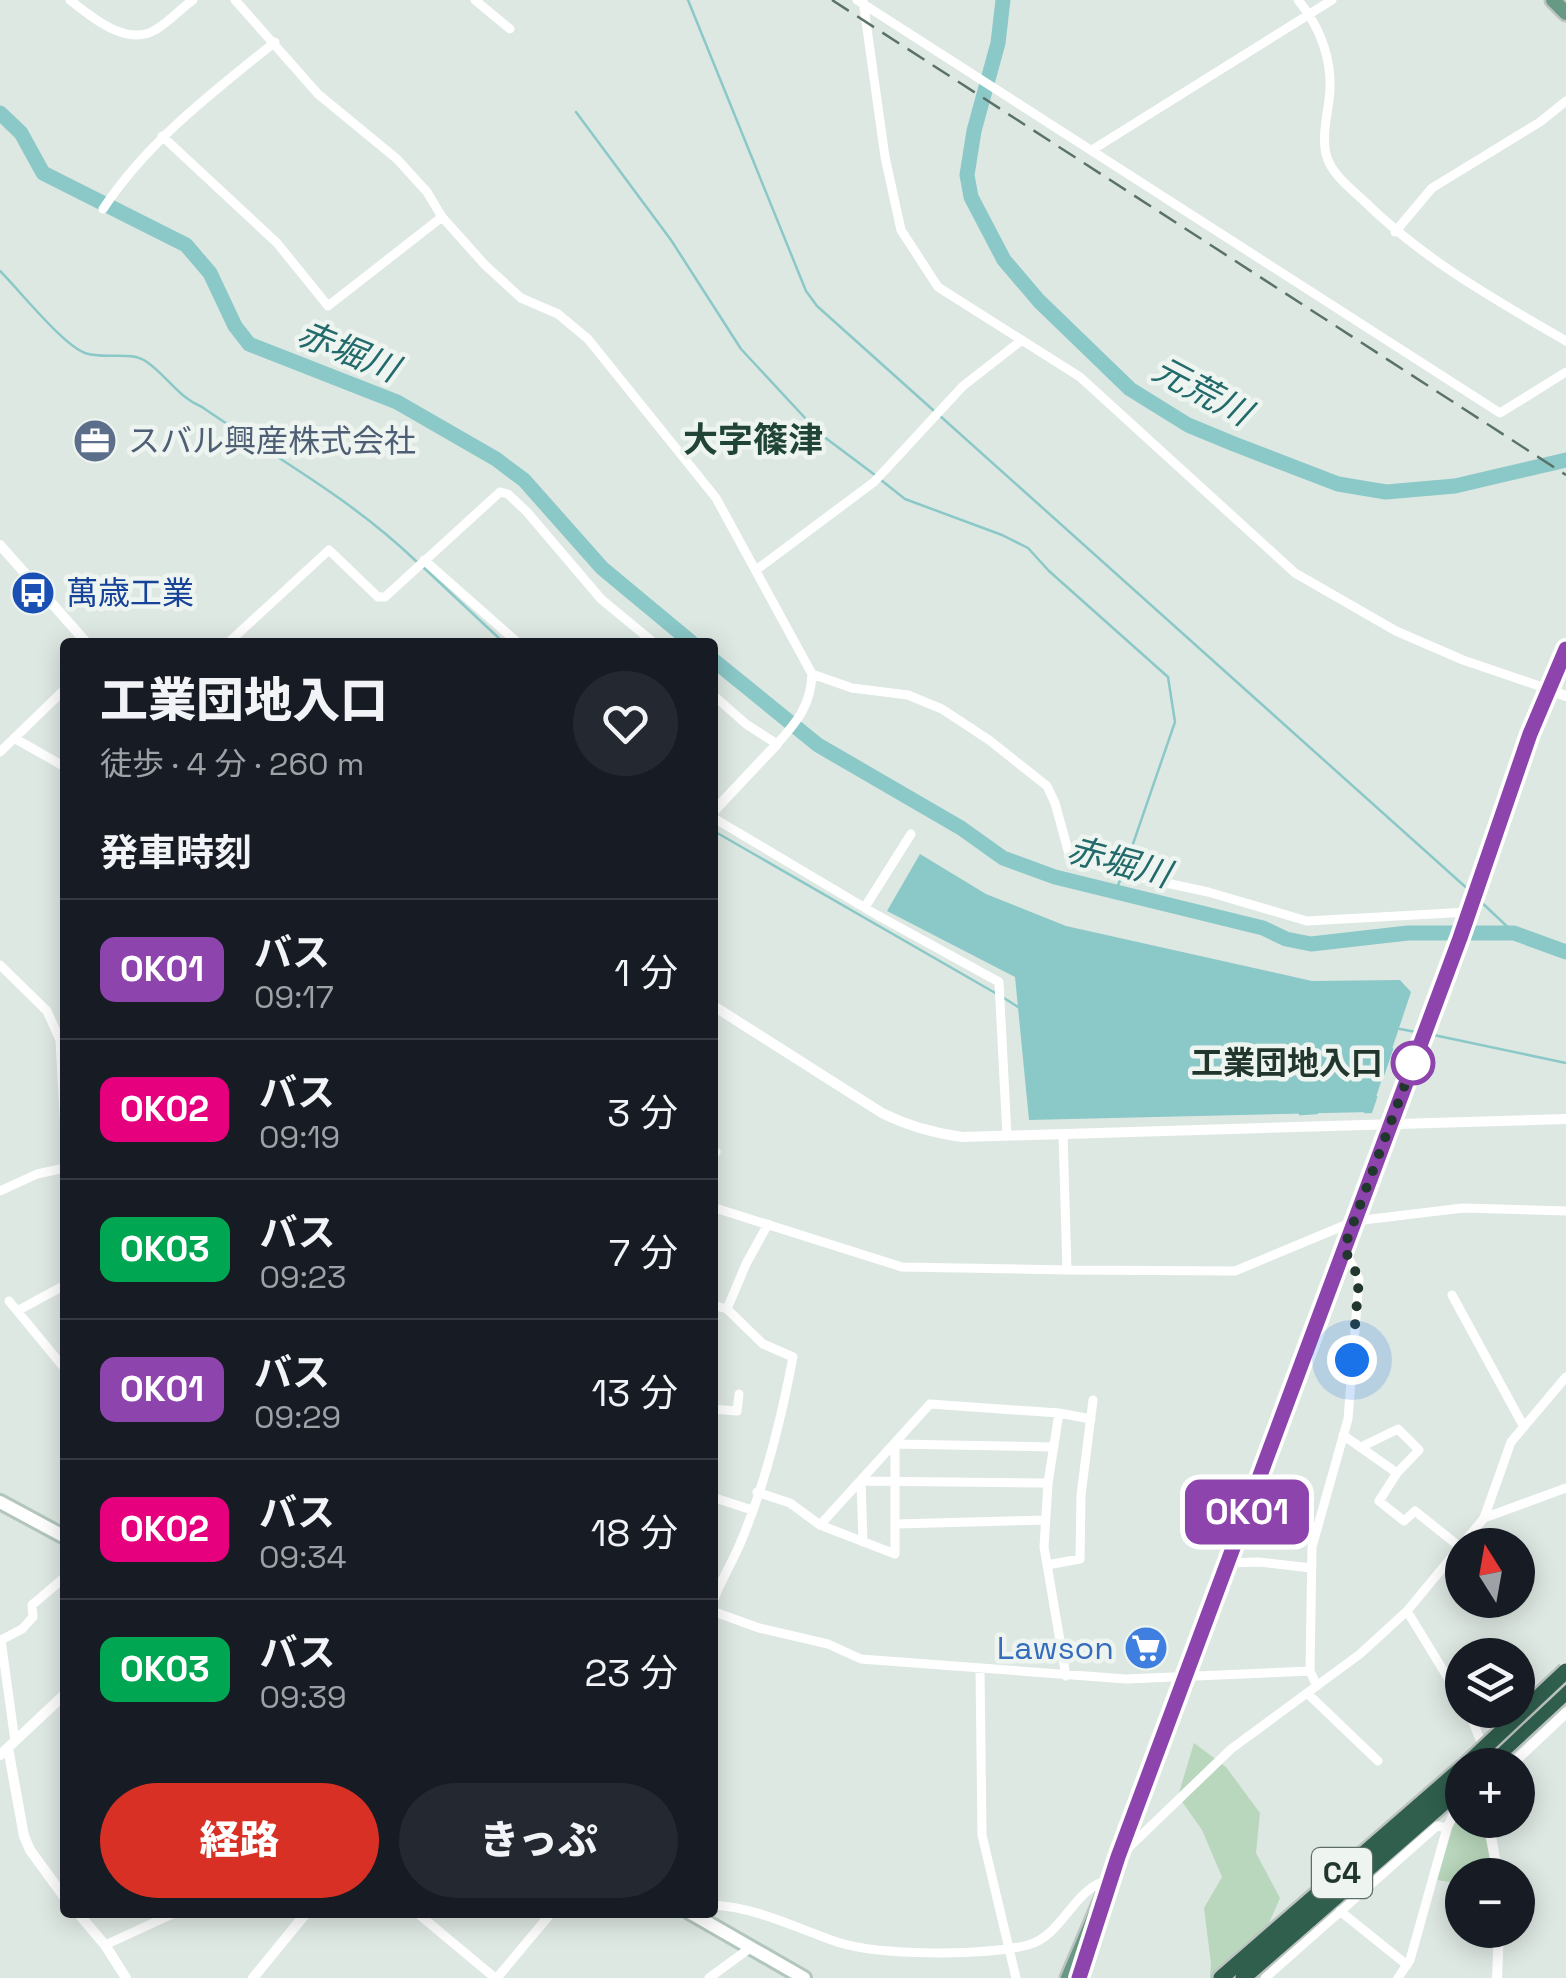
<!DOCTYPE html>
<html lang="ja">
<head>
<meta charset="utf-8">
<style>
  :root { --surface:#171b24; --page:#242831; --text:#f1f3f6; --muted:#9ea1a6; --line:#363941; --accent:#d93025 }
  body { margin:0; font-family:"Space Grotesk","Noto Sans JP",sans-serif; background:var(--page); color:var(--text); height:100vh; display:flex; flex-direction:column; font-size:38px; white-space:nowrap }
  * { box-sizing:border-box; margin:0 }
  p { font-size:32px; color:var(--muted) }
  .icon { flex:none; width:55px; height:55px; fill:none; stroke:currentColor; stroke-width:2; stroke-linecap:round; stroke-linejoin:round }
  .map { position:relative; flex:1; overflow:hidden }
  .drawer { position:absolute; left:60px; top:638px; width:658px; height:1280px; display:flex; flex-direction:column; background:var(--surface); border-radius:10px; box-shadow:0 5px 25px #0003 }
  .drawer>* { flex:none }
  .badge { padding:0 20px; border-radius:15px; font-size:35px; line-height:65px }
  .needle { width:65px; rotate:349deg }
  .fabs { position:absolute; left:1445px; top:1528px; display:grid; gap:20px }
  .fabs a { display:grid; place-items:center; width:90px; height:90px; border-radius:50%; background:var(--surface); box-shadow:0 5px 25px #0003; font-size:50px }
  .you { position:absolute; width:50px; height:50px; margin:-25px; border:8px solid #fff; border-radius:50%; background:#1a73e8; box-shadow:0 0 0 15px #1a73e833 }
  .map>.badge { position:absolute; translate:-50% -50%; box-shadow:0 0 0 5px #fff }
  h2 { padding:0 40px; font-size:38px; line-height:90px }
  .round { display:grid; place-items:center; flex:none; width:105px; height:105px; border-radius:52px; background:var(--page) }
  .summary { display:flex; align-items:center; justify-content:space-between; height:170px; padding:0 40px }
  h1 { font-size:48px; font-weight:800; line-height:75px }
  .action { display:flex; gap:20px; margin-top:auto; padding:20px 40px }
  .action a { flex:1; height:115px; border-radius:60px; background:var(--accent); color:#fff; font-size:40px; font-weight:800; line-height:115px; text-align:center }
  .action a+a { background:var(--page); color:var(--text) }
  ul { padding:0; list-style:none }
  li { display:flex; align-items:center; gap:30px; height:140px; padding:0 40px; border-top:2px solid var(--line) }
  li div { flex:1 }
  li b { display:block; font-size:38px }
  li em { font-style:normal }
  li .badge { min-width:110px; font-weight:700; text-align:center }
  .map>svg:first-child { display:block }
</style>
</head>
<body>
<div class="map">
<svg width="1566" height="1978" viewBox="0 0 1566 1978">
  <rect width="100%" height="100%" fill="#dee8e2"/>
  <path fill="#b9d7bc" d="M1194,1743L1226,1767L1260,1813L1256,1853L1280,1898L1265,1932L1263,1978H1210L1211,1964L1204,1908L1222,1877L1202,1830L1178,1796Z
    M1462,1813V1820H1482L1493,1875H1462V1884L1437,1880L1453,1826Z"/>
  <path fill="#8bc8c8" d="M920,854L986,894L1066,926L1312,981L1400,980L1411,992L1371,1112L1029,1120L1015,977L887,911Z"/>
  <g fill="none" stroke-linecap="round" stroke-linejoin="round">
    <path stroke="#8bc8c8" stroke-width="2.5" d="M688,0L806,291L817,306L933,410
      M576,112L671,240L741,349L819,433L875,475
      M0,271C20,291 62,344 85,353C105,360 131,350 147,362C168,377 178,397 202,407C277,459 349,497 416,561
      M939,415L1470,891
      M881,480L905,499L1002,535L1028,548L1049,571L1168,677L1175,722L1124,870
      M422,566L503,642
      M712,830L997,994
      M1115,893L1121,878
      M1479,900L1514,933
      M1004,998L1018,1007
      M1400,1029L1416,1032
      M1429,1034L1566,1063
      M1383,1075L1392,1049
      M1365,1112H1371L1376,1097
      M1300,1114L1317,1113"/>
    <path stroke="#8bc8c8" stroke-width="15" d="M1003,0L998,43L974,131L967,175L971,197L1004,260L1039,301L1130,389L1188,425L1234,444L1338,484L1386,492L1455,486L1566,460
      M0,113L21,133L43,173L186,245L210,273L235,326L249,344L397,402L496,459L524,480L602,568L691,642
      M712,659L818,745L961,828L1003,858L1055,877L1263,928L1286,939L1311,944L1408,933H1514L1566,952"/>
    <defs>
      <path id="secondary" d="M0,1502L65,1537
        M689,1912L804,1978"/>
      <path id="primary" d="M1553,0L1566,13
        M1068,1978L1110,1880L1187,1675L1467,918L1530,734L1566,649
        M1079,1978L1091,1943"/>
      <path id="motorway" d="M1487,1765L1566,1692
        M1221,1978L1462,1768
        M1243,1978L1462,1787"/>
    </defs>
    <use href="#secondary" stroke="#b2c6bc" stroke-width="18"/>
    <use href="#primary" stroke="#bcc3c0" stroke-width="19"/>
    <use href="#motorway" stroke="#bcc3c0" stroke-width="20"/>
    <path stroke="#fff" stroke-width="9" d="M70,0C91,17 127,47 155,30C169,22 180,9 193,0
      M235,0L318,94L397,159L427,192L442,217L485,265L521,298L558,314L588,339L716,498L812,674C811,705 797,722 777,744L746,724L712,694
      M475,0L510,29
      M857,0L1500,413L1566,372
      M863,0L885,157L901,230L938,287L1080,377L1295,573L1396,631L1463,660L1548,689
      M1298,0C1321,28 1334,63 1329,100C1327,116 1322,137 1326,154C1331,174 1349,187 1364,201C1424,260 1494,299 1566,341
      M162,136L277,243L328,306L442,217
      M1092,150L1332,0
      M103,209C148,141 212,93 275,42
      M1395,232L1432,188L1540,122L1566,101
      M424,560L517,642
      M756,570L874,482L963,386L1022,340
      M229,642L329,550L378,597H385L500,492L508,494L527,512L601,599L653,642
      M812,674L852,688L908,695L942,709L989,740L1047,786L1055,803L1069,854L1111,871L1208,892L1307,921L1469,912
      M14,738L65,767
      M0,752L65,689
      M712,817L877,915L999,982L1007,1136
      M865,907L911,834
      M0,965L47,1011L60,1040L65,1133
      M1063,1134L1067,1270
      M712,1149L716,1152L712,1158
      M0,1191L37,1174L65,1168
      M712,1207L902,1267L1067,1270L1235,1271L1355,1221L1463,1208L1566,1211
      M1452,1295L1524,1427
      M9,1301L65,1369
      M712,1305L727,1309L746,1264L768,1224
      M17,1311L65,1285
      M712,1409L737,1411L739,1394
      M1059,1413L1048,1483L1044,1547L1066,1676
      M1343,1435L1397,1473
      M895,1444V1554L820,1525L930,1404L1059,1413L1091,1419
      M895,1444L1054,1447
      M1361,1447L1398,1429L1419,1450L1397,1473L1379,1501L1404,1521L1415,1511L1460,1547
      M757,1492L790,1503L820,1525
      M712,1497L752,1510
      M1484,1518L1566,1488
      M896,1524L1045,1520
      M863,1542L861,1481L1048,1483
      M1228,1563L1259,1562L1311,1568
      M1047,1565L1080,1559L1081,1495L1093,1400
      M712,1604C720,1581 733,1562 742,1539C765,1484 782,1415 793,1357L763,1344L727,1309
      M712,1611L759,1628L828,1644L861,1659L1126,1679L1310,1671
      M1407,1611L1462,1701
      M980,1669L982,1835L1016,1978
      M1317,1686L1310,1671L1312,1547L1348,1419L1359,1279L1345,1251
      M1307,1693L1378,1761
      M1468,1710L1484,1749
      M15,1741L1,1640L22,1629L33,1617L32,1605L65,1577
      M1124,1852L1231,1749L1360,1654L1407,1611L1484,1518L1511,1442L1566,1377
      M712,1905C756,1907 796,1928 837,1942C880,1956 984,1956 1028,1945C1063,1936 1074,1886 1110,1880
      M1340,1911L1407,1965
      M416,1912L495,1978
      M105,1945L177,1912
      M497,1978L552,1912
      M709,1978L750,1948
      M1265,1978L1437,1826L1447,1828
      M1398,1978L1410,1960L1447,1828L1454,1813L1462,1804"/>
    <path stroke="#fff" stroke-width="10" d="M0,545L86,642
      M1548,689L1566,696
      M712,813L777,744
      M712,1005L882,1113C908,1126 933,1133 962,1137L1566,1119
      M8,1748L24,1836L30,1850L65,1898
      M0,1755L65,1694
      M1511,1765L1566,1713
      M1488,1820L1498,1875
      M77,1912L105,1945L126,1978
      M253,1978L307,1912
      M1497,1978L1499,1930"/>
    <use href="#secondary" stroke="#fff" stroke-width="12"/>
    <use href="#primary" stroke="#679985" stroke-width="14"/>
    <use href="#motorway" stroke="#305f4e" stroke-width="15"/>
    <path stroke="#5b7268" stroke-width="2.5" stroke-dasharray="20 10" stroke-linecap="butt" d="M832,0L1566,475"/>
    <defs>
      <path id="motorway-bridge" d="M1466,1765L1566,1671"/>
    </defs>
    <use href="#motorway-bridge" stroke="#bcc3c0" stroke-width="20" stroke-linecap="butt"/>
    <use href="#motorway-bridge" stroke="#305f4e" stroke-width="15"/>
  </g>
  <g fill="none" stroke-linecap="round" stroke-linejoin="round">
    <defs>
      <path id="line" d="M1079,1978L1118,1857L1460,938L1530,734L1566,649"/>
    </defs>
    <use href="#line" stroke="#fff" stroke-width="22"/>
    <use href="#line" stroke="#8e44ad" stroke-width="15"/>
    <path stroke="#21362d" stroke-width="10" stroke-dasharray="0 18" d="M1352,1360L1359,1279L1344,1248L1416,1055L1413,1063"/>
  </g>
  <defs>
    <symbol id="office-disc" viewBox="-11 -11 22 22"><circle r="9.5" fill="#5c6f8a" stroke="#eef5f0"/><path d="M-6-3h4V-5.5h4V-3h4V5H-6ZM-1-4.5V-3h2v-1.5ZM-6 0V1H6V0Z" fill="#fff"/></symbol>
    <symbol id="bus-disc" viewBox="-11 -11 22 22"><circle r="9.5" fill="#1a4fb4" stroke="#eef5f0"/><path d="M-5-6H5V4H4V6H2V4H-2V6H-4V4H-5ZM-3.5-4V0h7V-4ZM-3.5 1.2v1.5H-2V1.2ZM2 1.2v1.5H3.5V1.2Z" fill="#fff"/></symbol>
    <symbol id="supermarket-disc" viewBox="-11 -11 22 22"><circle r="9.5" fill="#3f7fe0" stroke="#eef5f0"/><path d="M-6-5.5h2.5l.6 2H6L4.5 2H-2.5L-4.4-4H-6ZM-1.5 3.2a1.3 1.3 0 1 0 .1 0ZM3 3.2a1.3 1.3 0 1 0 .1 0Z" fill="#fff"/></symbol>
  </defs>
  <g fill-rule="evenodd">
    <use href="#office-disc" x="70" y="416" width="50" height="50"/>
    <use href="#bus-disc" x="8" y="568" width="50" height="50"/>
    <use href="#supermarket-disc" x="1121" y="1623" width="50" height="50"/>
  </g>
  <circle fill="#fff" stroke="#8e44ad" stroke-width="5" cx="1413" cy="1063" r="20"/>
  <g text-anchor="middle" stroke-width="9" stroke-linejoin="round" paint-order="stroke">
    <rect fill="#eef5f0" stroke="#5e6f68" stroke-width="2.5" x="1312" y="1848" width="60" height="50" rx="8"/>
    <g font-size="30" font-weight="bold" fill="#21362d">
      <text x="1342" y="1883">C4</text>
    </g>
    <g font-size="32" fill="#4e5e75" stroke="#eef5f0" text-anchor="start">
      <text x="128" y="452">スバル興産株式会社</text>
    </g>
    <g font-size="32" fill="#164399" stroke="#eef5f0" text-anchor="start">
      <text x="66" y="604">萬歳工業</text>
    </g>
    <g font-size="32" font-weight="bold" fill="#21362d" stroke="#eef5f0" text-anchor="end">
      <text x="1383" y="1074">工業団地入口</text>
    </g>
    <g font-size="32" fill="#366cbe" stroke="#eef5f0" text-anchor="end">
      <text x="1114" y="1659">Lawson</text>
    </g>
    <g font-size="35" font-style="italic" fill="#226a6b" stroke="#eef5f0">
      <text transform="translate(348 351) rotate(22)" y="12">赤堀川</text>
      <text transform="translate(1202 391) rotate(28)" y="12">元荒川</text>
      <text transform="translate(1119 862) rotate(15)" y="12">赤堀川</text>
    </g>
    <g font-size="35" font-weight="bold" fill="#204536" stroke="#eef5f0">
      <text x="753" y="452">大字篠津</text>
    </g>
  </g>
</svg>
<div class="fabs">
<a><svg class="needle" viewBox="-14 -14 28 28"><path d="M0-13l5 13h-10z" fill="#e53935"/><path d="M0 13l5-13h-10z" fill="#9ea1a6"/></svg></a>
<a><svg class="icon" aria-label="layers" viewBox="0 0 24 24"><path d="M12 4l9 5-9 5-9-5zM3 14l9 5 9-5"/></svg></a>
<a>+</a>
<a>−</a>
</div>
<div class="you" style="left:1352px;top:1360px"></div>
<b class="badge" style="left:1247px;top:1512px;background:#8e44ad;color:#fff">OK01</b>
<section class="drawer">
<div class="summary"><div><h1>工業団地入口</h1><p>徒歩 · 4 分 · 260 m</p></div><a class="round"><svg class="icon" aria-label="heart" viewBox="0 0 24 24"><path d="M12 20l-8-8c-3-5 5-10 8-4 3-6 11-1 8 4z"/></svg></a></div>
<h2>発車時刻</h2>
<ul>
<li><span class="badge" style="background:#8e44ad;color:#fff">OK01</span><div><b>バス</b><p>09:17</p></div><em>1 分</em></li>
<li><span class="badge" style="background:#e6007e;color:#fff">OK02</span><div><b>バス</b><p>09:19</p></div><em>3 分</em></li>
<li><span class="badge" style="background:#00a651;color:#fff">OK03</span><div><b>バス</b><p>09:23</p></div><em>7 分</em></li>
<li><span class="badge" style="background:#8e44ad;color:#fff">OK01</span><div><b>バス</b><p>09:29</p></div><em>13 分</em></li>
<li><span class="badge" style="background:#e6007e;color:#fff">OK02</span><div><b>バス</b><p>09:34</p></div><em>18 分</em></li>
<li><span class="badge" style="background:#00a651;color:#fff">OK03</span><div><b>バス</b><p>09:39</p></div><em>23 分</em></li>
</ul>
<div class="action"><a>経路</a><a>きっぷ</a></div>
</section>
</div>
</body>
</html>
